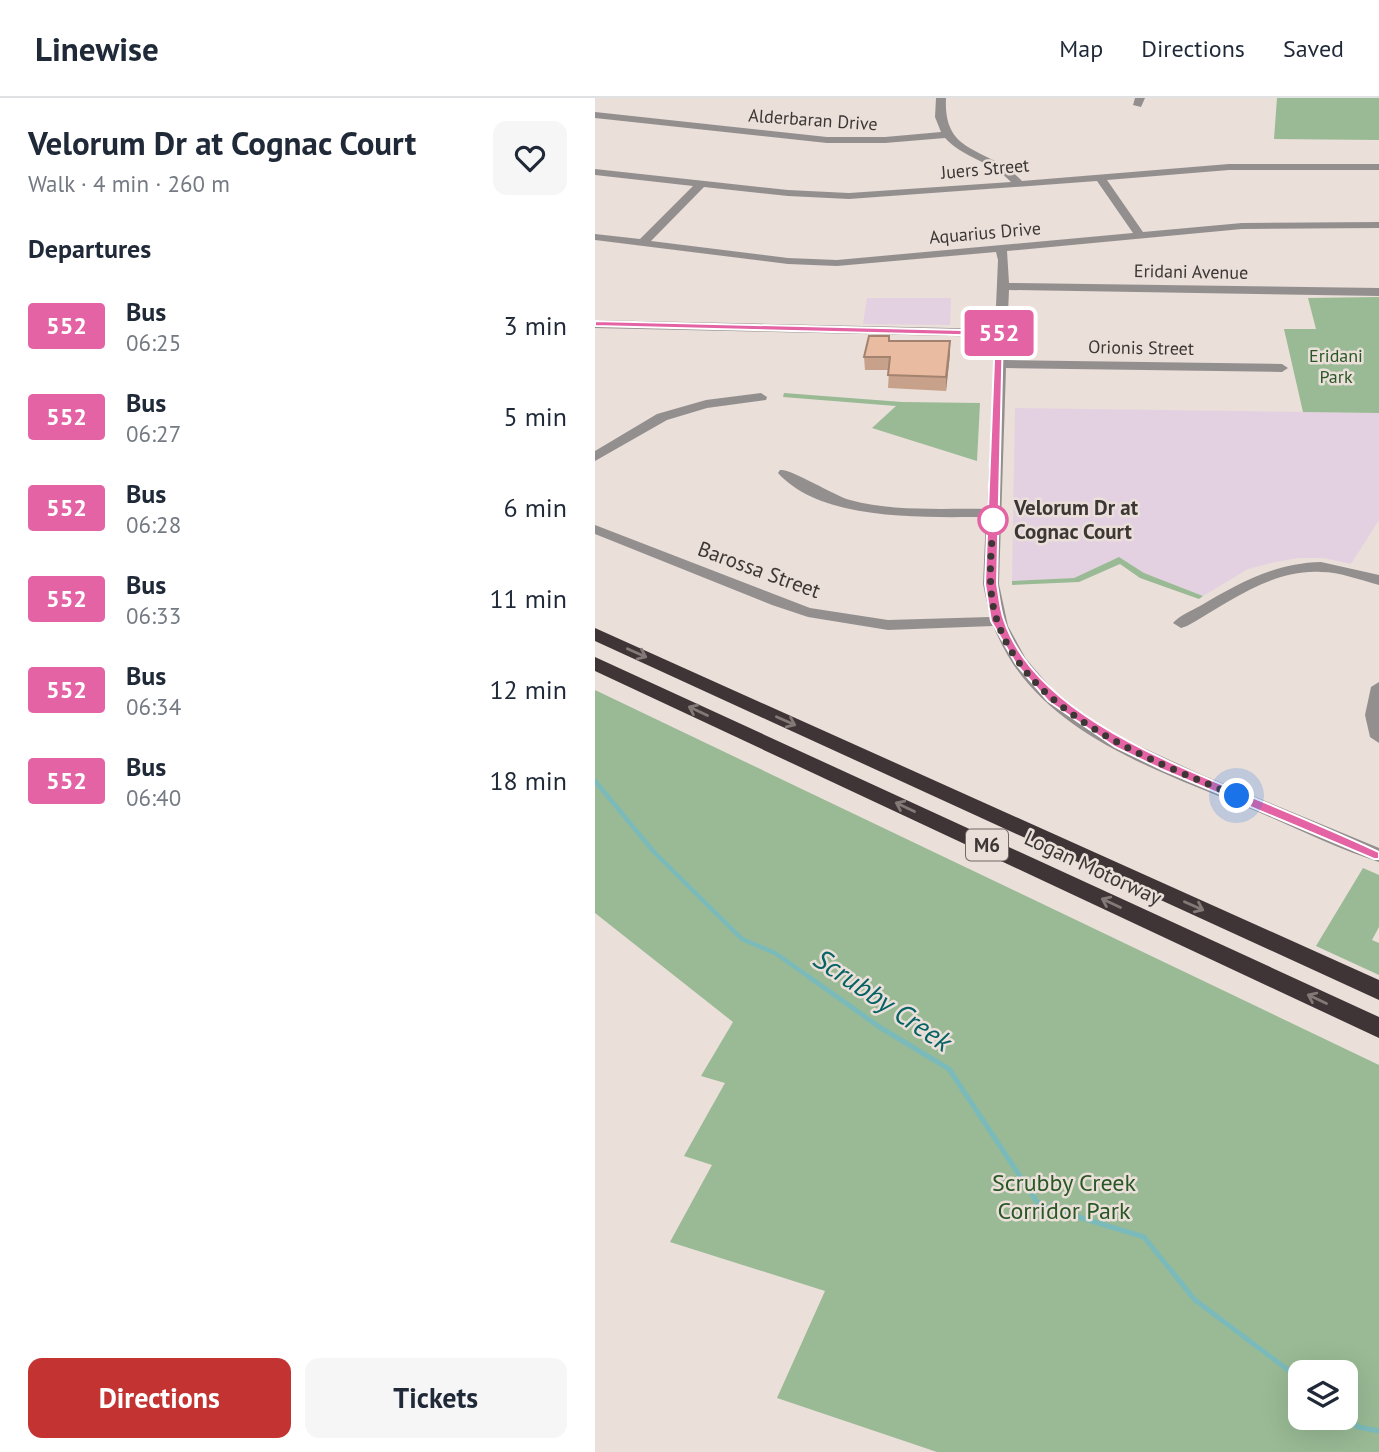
<!DOCTYPE html>
<html lang="en">
<head>
<meta charset="utf-8">
<style>
  :root { --surface:#fff; --page:#f6f6f7; --text:#1f2937; --muted:#747a83; --line:#e0e1e3; --accent:#c23331 }
  body { margin:0; font-family:"PT Sans",sans-serif; background:var(--page); color:var(--text); height:100vh; display:flex; flex-direction:column; font-size:26px; white-space:nowrap }
  * { box-sizing:border-box; margin:0 }
  p { font-size:23px; color:var(--muted) }
  .icon { flex:none; width:38px; height:38px; fill:none; stroke:currentColor; stroke-width:2; stroke-linecap:round; stroke-linejoin:round }
  .map { position:relative; flex:1; overflow:hidden }
  .details { display:flex; flex-direction:column; background:var(--surface); width:595px }
  .details>* { flex:none }
  .badge { padding:0 14px; border-radius:5px; font-size:24px; line-height:46px }
  .buttons { position:absolute; left:693px; top:1262px; display:grid; gap:14px }
  .buttons a { display:grid; place-items:center; width:70px; height:70px; border-radius:14px; background:var(--surface); box-shadow:0 7px 28px #0002; font-size:35px }
  .you { position:absolute; width:35px; height:35px; margin:-18px; border:5px solid #fff; border-radius:50%; background:#1a73e8; box-shadow:0 0 0 10px #1a73e833 }
  .map>.badge { position:absolute; translate:-50% -50%; box-shadow:0 0 0 4px #fff }
  h2 { padding:0 28px; font-size:26px; line-height:63px }
  .round { display:grid; place-items:center; flex:none; width:74px; height:74px; border-radius:14px; background:var(--page) }
  .headline { display:flex; align-items:center; justify-content:space-between; height:119px; padding:0 28px }
  h1 { font-size:33px; font-weight:700; line-height:52px }
  .primary-button { display:flex; gap:14px; margin-top:auto; padding:14px 28px }
  .primary-button a { flex:1; height:80px; border-radius:14px; background:var(--accent); color:#fff; font-size:28px; font-weight:700; line-height:80px; text-align:center }
  .primary-button a+a { background:var(--page); color:var(--text) }
  ul { padding:0; list-style:none }
  li { display:flex; align-items:center; gap:21px; height:91px; padding:0 28px }
  li div { flex:1 }
  li b { display:block; font-size:26px }
  li em { font-style:normal }
  li .badge { min-width:77px; font-weight:700; text-align:center }
  header { display:flex; align-items:center; gap:42px; box-sizing:border-box; height:98px; padding:0 35px; background:var(--surface); border-bottom:2px solid var(--line) }
  header strong { font-size:33px }
  nav { display:flex; gap:38px; margin-inline-start:auto; font-size:24px }
  main { display:flex; flex:1; min-height:0 }
  .map>svg:first-child { display:block }
</style>
</head>
<body>
<header>
<strong>Linewise</strong>
<nav><a>Map</a><a>Directions</a><a>Saved</a></nav>
</header>
<main>
<section class="details">
<div class="headline"><div><h1>Velorum Dr at Cognac Court</h1><p>Walk · 4 min · 260 m</p></div><a class="round"><svg class="icon" aria-label="heart" viewBox="0 0 24 24"><path d="M12 20l-8-8c-3-5 5-10 8-4 3-6 11-1 8 4z"/></svg></a></div>
<h2>Departures</h2>
<ul>
<li><span class="badge" style="background:#e463a4;color:#fff">552</span><div><b>Bus</b><p>06:25</p></div><em>3 min</em></li>
<li><span class="badge" style="background:#e463a4;color:#fff">552</span><div><b>Bus</b><p>06:27</p></div><em>5 min</em></li>
<li><span class="badge" style="background:#e463a4;color:#fff">552</span><div><b>Bus</b><p>06:28</p></div><em>6 min</em></li>
<li><span class="badge" style="background:#e463a4;color:#fff">552</span><div><b>Bus</b><p>06:33</p></div><em>11 min</em></li>
<li><span class="badge" style="background:#e463a4;color:#fff">552</span><div><b>Bus</b><p>06:34</p></div><em>12 min</em></li>
<li><span class="badge" style="background:#e463a4;color:#fff">552</span><div><b>Bus</b><p>06:40</p></div><em>18 min</em></li>
</ul>
<div class="primary-button"><a>Directions</a><a>Tickets</a></div>
</section>
<div class="map">
<svg width="784" height="1354" viewBox="0 0 784 1354">
  <rect width="100%" height="100%" fill="#eadfd9"/>
  <path fill="#e3d1e2" d="M272,200H356L355,227L268,226Z
    M420,310L784,315V422L756,466L729,460H703L676,465L653,471L608,498L549,475L524,459L479,480L417,483Z"/>
  <path fill="#99ba95" fill-rule="evenodd" d="M682,0H784V42L679,41Z
    M784,199V315L708,314L689,231H721L713,200Z
    M189,295L307,304L385,305L382,363L277,330L301,308L188,299Z
    M524,459L549,475L608,498L604,501L545,480L525,466L484,484L417,487V483L479,480Z
    M0,592L784,967V1354H342L182,1300L230,1193L75,1144L117,1067L89,1058L130,985L106,978L138,924L0,815ZM705,1274H751V1320H705Z
    M768,770L784,777V829L777,842L784,845V877L721,848Z"/>
  <g fill="none" stroke-linecap="round" stroke-linejoin="round">
    <path stroke="#7bbabb" stroke-width="4.5" d="M0,683L59,754L147,841L180,855L217,881"/>
    <path stroke="#7bbabb" stroke-width="5" d="M214,879L286,930L354,971L444,1107L549,1139L600,1202L705,1281
      M751,1319L763,1329L784,1333"/>
    <path fill="#948f8f" fill-rule="evenodd" d="M341,0H351C348,59 393,47 427,83L634,66H784V72H634L512,82L548,134L647,125L784,124V130L647,131L412,153L414,185L784,190V198L414,192L411,262L687,266L693,270L687,274L411,270L404,486L413,528L431,561L457,591L490,617L527,640L605,676L784,750V764C742,751 701,730 661,713C577,678 471,645 418,566C410,554 404,541 398,528L293,532L213,519L177,507L0,436V427L215,510L293,522L395,519L388,486L391,419C331,419 227,424 183,375L185,372C195,370 238,397 255,402C299,414 347,410 392,411L400,239L0,230V222L400,231L403,162L401,154L242,168L193,166L0,142V136L45,141L98,88L0,77V71L193,92L254,95L416,84C398,64 368,60 350,40L290,45H232L0,20V14L232,39H290L346,34L340,19ZM502,83L538,135L242,162L193,160L56,143L109,89L193,98L254,101Z
      M540,0H550L546,9L538,7Z
      M166,295L172,299L171,302L112,310L72,322L0,363V353L62,316L111,302Z
      M726,464L784,477V487C765,482 745,474 726,474C676,471 633,505 592,528L586,530L578,525C585,517 596,513 605,508C644,485 680,465 726,464Z
      M784,584V645L775,639L770,617L776,589Z"/>
    <path fill="#3f3536" fill-rule="evenodd" d="M0,530L784,882V902L0,543Z
      M0,559L784,919V940L0,573Z"/>
  </g>
  <path fill="#c8a18a" d="M294,238L295,243L355,256L351,293L293,290L294,272H270L269,259Z"/>
  <path fill="#a38370" d="M355,243V256L351,293V279Z"/>
  <path fill="#e9bba0" stroke="#a38370" stroke-width="2" d="M274,238H294V243H355L351,279L293,277L295,259H269Z"/>
  <defs><path id="oneway-shaft" d="M-6 0H5M1.5-3L5.5 0L1.5 3" fill="none" stroke-width="1.6" stroke-linecap="round" stroke-linejoin="round" transform="scale(1.75)"/></defs>
  <g stroke="#837977">
    <use href="#oneway-shaft" transform="translate(42 555) rotate(24)"/>
    <use href="#oneway-shaft" transform="translate(103 613) rotate(-155)"/>
    <use href="#oneway-shaft" transform="translate(191 623) rotate(24)"/>
    <use href="#oneway-shaft" transform="translate(310 709) rotate(-155)"/>
    <use href="#oneway-shaft" transform="translate(516 805) rotate(-155)"/>
    <use href="#oneway-shaft" transform="translate(599 808) rotate(24)"/>
    <use href="#oneway-shaft" transform="translate(722 901) rotate(-155)"/>
  </g>
  <path fill="#e463a4" stroke="#fff" stroke-width="2" d="M0,223L408,233L402,486C404,497 405,511 409,522C439,613 571,663 652,697C698,716 743,735 784,754V761H779L568,672L520,649L453,603L421,566L396,523L390,486L400,238L0,228Z"/>
  <g fill="none" stroke-linecap="round" stroke-linejoin="round">
    <path stroke="#3c3735" stroke-width="7" stroke-dasharray="0 12.6" d="M398,422L399,415C397,447 392,481 399,512C425,615 556,662 642,698"/>
  </g>
  <circle fill="#fff" stroke="#e463a4" stroke-width="3.5" cx="398" cy="422" r="14"/>
  <g text-anchor="middle" stroke-width="5" stroke-linejoin="round" paint-order="stroke">
    <g font-size="18" fill="#3c3735" stroke="#eadfd9">
      <text transform="translate(218 22) rotate(4)" y="6">Alderbaran Drive</text>
      <text transform="translate(390 71) rotate(-5)" y="6">Juers Street</text>
      <text transform="translate(390 135) rotate(-5)" y="6">Aquarius Drive</text>
      <text transform="translate(596 174) rotate(1)" y="6">Eridani Avenue</text>
      <text transform="translate(546 250) rotate(1)" y="6">Orionis Street</text>
    </g>
    <g font-size="18" fill="#295825" stroke="#eadfd9">
      <text x="741" y="264">Eridani<tspan x="741" dy="21">Park</tspan></text>
    </g>
    <rect fill="#eadfd9" stroke="#706966" stroke-width="2" x="371" y="731.5" width="42" height="31" rx="5"/>
    <g font-size="19" font-weight="bold" fill="#3c3735">
      <text x="392" y="754">M6</text>
    </g>
    <g font-size="21" font-weight="bold" fill="#3c3735" stroke="#eadfd9" text-anchor="start">
      <text x="419" y="417">Velorum Dr at<tspan x="419" dy="24">Cognac Court</tspan></text>
    </g>
    <g font-size="21" fill="#3c3735" stroke="#eadfd9">
      <text transform="translate(164 472) rotate(20)" y="7">Barossa Street</text>
      <text transform="translate(498 770) rotate(25)" y="7">Logan Motorway</text>
    </g>
    <g font-size="24" fill="#295825" stroke="#eadfd9">
      <text x="469" y="1093">Scrubby Creek<tspan x="469" dy="28">Corridor Park</tspan></text>
    </g>
    <g font-size="28" font-style="italic" fill="#066364" stroke="#eadfd9">
      <text transform="translate(288 902) rotate(34)" y="10">Scrubby Creek</text>
    </g>
  </g>
</svg>
<div class="buttons">
<a><svg class="icon" aria-label="layers" viewBox="0 0 24 24"><path d="M12 4l9 5-9 5-9-5zM3 14l9 5 9-5"/></svg></a>
</div>
<div class="you" style="left:642px;top:698px"></div>
<b class="badge" style="left:404px;top:235px;background:#e463a4;color:#fff">552</b>
</div>
</main>
</body>
</html>
